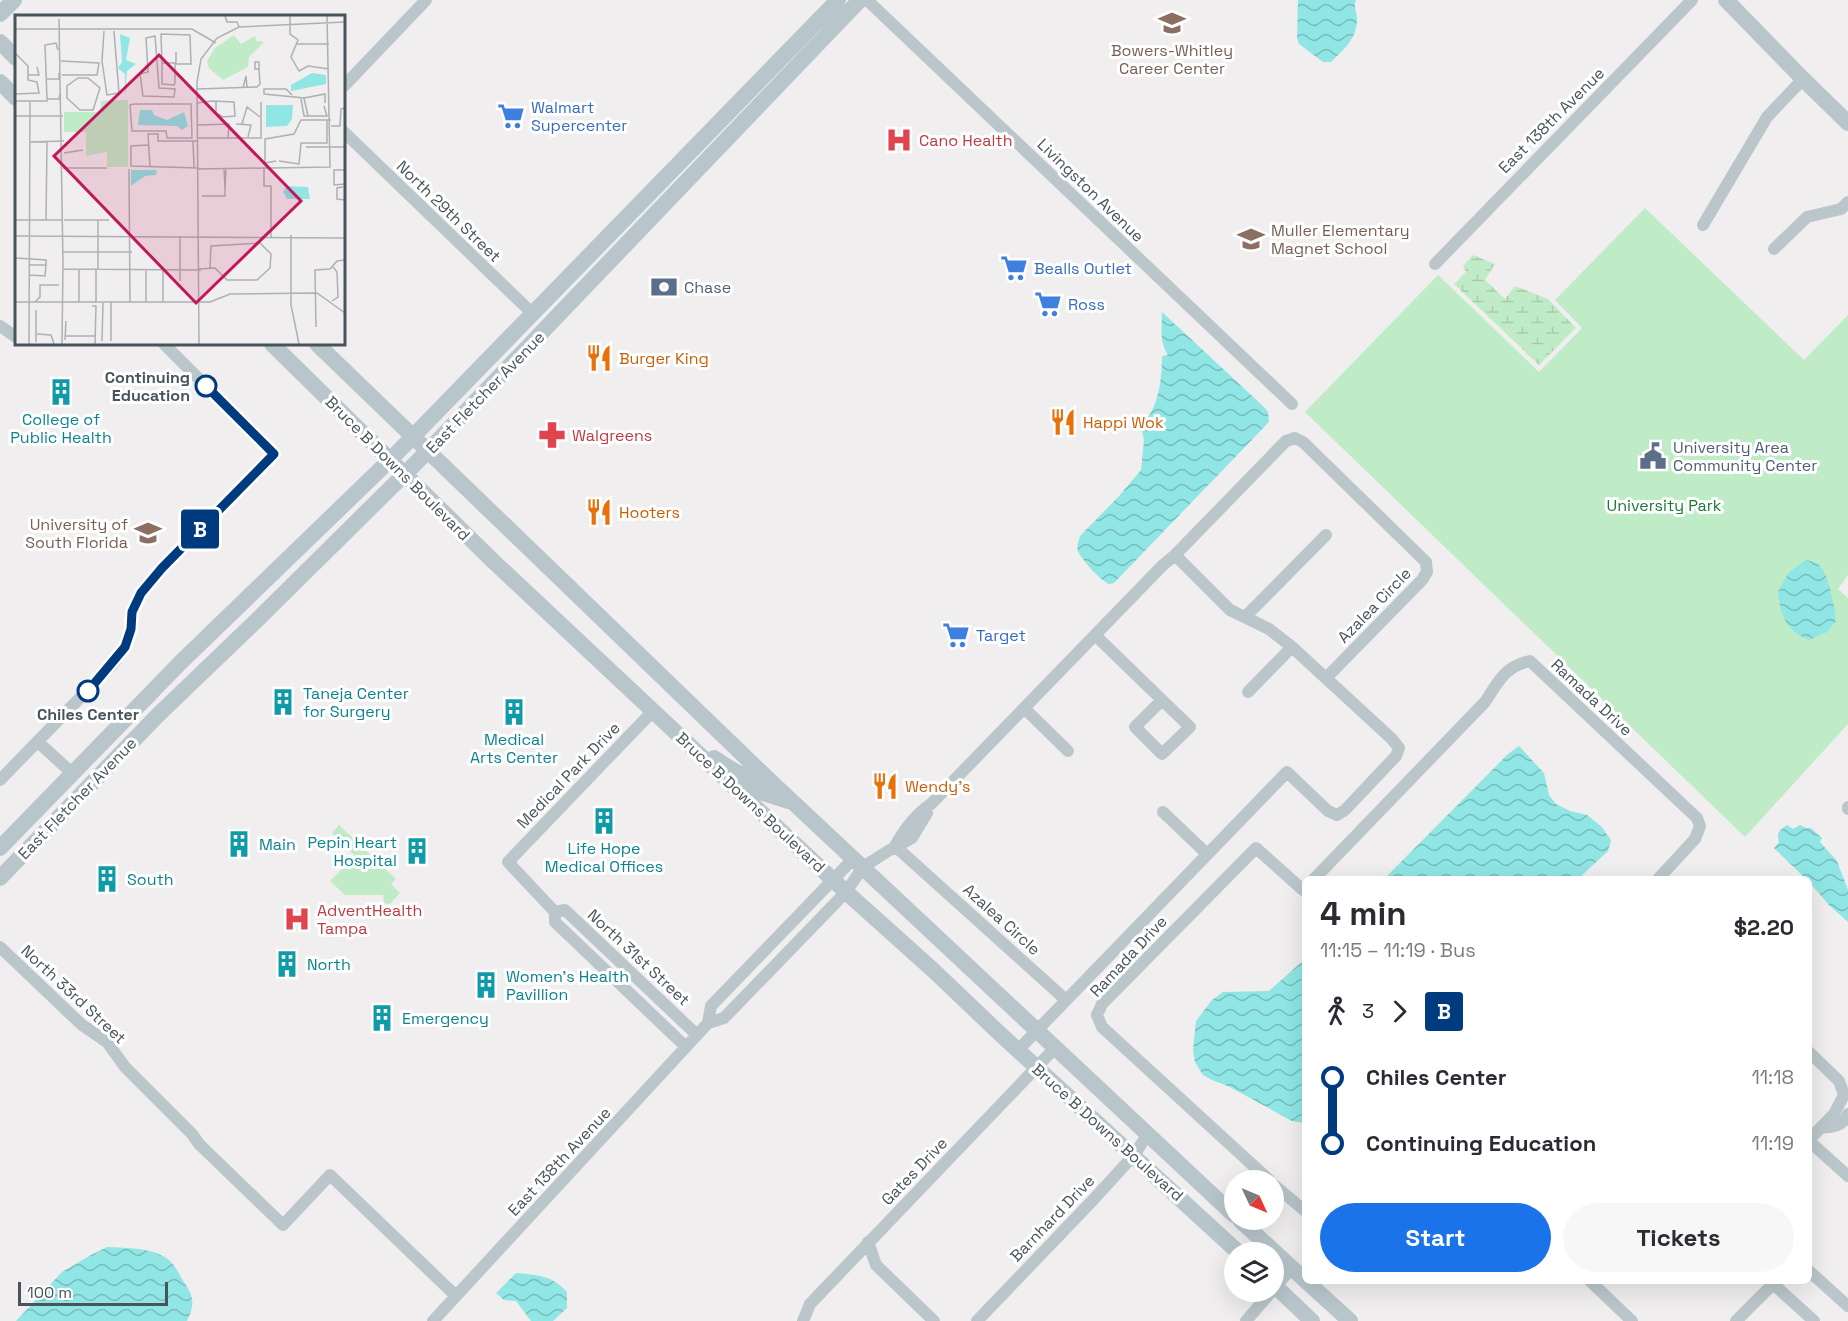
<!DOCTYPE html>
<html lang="en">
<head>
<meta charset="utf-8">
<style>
  :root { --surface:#fff; --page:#f7f7f7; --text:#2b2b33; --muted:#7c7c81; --accent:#1a73e8 }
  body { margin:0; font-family:"Space Grotesk",sans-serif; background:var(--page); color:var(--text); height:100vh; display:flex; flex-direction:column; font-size:22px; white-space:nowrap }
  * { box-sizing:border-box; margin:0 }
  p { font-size:20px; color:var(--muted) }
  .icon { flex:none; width:33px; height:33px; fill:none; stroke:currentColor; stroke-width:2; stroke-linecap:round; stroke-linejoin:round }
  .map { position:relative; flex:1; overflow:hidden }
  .panel { position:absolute; left:1302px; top:876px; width:510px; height:408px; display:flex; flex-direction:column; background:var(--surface); border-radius:9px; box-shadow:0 6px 24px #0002 }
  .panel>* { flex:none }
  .badge { padding:0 12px; border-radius:4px; font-size:21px; line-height:39px }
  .needle { width:39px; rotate:134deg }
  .fabs { position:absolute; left:1224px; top:1170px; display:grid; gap:12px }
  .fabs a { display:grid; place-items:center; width:60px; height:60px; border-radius:50%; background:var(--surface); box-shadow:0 6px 24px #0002; font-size:30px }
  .scale { position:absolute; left:18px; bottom:15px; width:150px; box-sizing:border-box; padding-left:6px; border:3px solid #47555a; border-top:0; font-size:16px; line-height:21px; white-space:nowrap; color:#47555a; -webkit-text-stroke:4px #fff; paint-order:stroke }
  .map>.badge { position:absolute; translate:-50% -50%; box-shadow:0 0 0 3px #fff }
  .legs { display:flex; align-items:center; gap:9px; height:66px; padding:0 18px; font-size:20px }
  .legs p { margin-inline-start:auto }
  .headline { display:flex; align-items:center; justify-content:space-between; height:102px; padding:0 18px }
  h1 { font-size:33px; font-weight:600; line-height:45px }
  .button { display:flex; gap:12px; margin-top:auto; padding:12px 18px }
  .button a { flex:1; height:69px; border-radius:36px; background:var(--accent); color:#fff; font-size:24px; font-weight:600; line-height:69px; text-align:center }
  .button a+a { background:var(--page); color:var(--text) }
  ul { padding:0 18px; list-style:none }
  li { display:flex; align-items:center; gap:21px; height:66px; font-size:22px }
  li i { display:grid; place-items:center; width:9px; height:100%; margin:0 8px; background:currentColor }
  li i::after { content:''; width:15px; height:15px; margin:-8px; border:4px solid; border-radius:50%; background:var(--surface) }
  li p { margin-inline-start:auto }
  li:first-child i { background:linear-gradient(#0000 50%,currentColor 0) }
  li:last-child i { background:linear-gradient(currentColor 50%,#0000 0) }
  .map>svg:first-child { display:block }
</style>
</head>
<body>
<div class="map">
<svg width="1848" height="1321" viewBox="0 0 1848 1321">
  <defs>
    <pattern id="wetland-marsh" width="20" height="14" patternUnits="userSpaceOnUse" patternTransform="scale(1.5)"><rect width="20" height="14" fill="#bfecc6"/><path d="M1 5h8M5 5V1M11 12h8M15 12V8" fill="none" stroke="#a6ccac"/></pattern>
    <pattern id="water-waves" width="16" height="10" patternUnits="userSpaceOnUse" patternTransform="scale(1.5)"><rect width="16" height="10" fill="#8fe6e4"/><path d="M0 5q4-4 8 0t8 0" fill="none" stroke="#77bdbc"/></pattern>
  </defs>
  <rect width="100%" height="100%" fill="#f0eeee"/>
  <path fill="url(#wetland-marsh)" d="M1473,255L1495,264L1485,280L1505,299L1515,286L1548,299L1576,328L1539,365L1454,284L1466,272L1463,266Z"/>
  <path fill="#bfecc6" d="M1645,208L1804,360L1848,315V575L1838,589L1848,598V724L1745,837L1305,412L1438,275L1539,372L1582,328L1555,300Z
    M339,825L396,879L391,884L400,893L390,904L384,903L383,895H345L330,881L355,856L332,833Z"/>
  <path fill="url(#water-waves)" d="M1298,0H1356C1353,7 1357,11 1357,19C1357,39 1344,49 1331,62H1323L1299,44L1297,38Z
    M1162,312L1264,407L1268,412L1269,422L1114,583L1109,584C1101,581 1081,559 1078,551C1076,546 1079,540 1080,536L1119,496L1141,470L1144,440L1140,424C1143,420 1148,418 1150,414C1160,398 1162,374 1162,356L1168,355C1159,342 1162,327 1162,312Z
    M1806,560C1810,561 1816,562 1819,565C1829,574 1835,608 1836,621L1827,632L1809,640C1786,631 1780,614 1778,592L1789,572Z
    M1519,746L1544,773L1549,795L1556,804L1570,811L1587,815L1601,826L1611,840L1608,851L1578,879H1384L1508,754Z
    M1787,825L1793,829L1800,825L1806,828H1811L1822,838L1820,842L1837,861L1848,890V922L1829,905L1809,882V879H1806L1774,848L1779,842C1776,832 1780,830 1787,825Z
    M1305,959V1123L1292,1121L1230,1087L1212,1080L1203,1075L1195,1062L1193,1050L1196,1021L1212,1000L1223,992L1269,991Z
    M107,1247C126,1248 156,1247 171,1262C176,1267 180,1276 184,1282C194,1297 195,1304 187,1321H16L62,1272L91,1255Z
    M516,1273C537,1275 552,1275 567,1292V1308L553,1321H531L516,1301L504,1300L496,1293Z"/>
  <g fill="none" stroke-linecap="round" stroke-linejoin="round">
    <path stroke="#bac6ca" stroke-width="12" d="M867,0L1292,404
      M344,86L426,0
      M344,132L532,313
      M1703,225L1767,117L1803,79
      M1774,249L1807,217L1841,209L1848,202
      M1435,264L1692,0
      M0,326L16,337
      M1245,617L1326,535
      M1095,635L1162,700L1135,727L1162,754L1190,727L1162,700
      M1248,692L1292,647
      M1024,708L1068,751
      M38,742L72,773
      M0,780L113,664L125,647L131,629L132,612L141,593L148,583L274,454L164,344
      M1848,807V809
      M1163,812L1207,854
      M895,846C904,830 916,814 931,804L1162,566L1175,555L1286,441L1295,438L1303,442L1426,562L1427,572L1422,580L1327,677
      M895,846L1066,1000
      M1314,879L1485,702C1499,681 1504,667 1530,661L1697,818L1700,826L1695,839L1658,879
      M555,912L508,862L653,711
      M0,947L82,1025L107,1042L125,1067L192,1134L199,1144L283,1225L330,1175L456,1296
      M708,1023L711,1006L854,858
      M686,1047L555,922V912L565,910L697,1035
      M1018,1050L1287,772L1328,811L1337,815L1345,810L1396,756L1399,748L1392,739L1292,647L1269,629L1230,610L1175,555
      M1809,1052L1839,1081L1844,1095L1834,1114L1809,1140
      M1821,1127C1833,1128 1843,1126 1848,1114
      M1809,1141L1848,1176
      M1269,1180L1102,1027L1097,1015L1102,1004L1256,848L1303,890L1305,888
      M1274,1185L1305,1211
      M868,1242L876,1265L934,1321
      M1809,1271L1848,1306
      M1590,1281L1632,1321
      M1770,1281L1814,1321
      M1274,1288L1292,1268
      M433,1321L708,1023L724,1018L846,892L863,867L888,851L912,838L927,813
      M803,1321L810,1304L1055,1048
      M977,1321L1093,1200L1134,1155L1148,1134
      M1246,1321L1271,1292
      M1736,1321L1773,1284"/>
    <path stroke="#b8c6cc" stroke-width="16" d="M1726,0L1803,79L1848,123
      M0,14L14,0
      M0,42L16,58
      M0,82L16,98
      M272,344L493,561L846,892L933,970L998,1032L1238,1252
      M317,344L766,777L1234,1215
      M714,758C733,770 743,780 766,777
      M738,790L757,791L788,801
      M0,848L181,662L391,459L838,0
      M0,878L158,715L256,621L427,452L860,0
      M1240,1220L1305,1280
      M1306,1281L1350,1321
      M1274,1285L1312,1321"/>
  </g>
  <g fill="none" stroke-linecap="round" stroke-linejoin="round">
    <defs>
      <path id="line-1" d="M88,691L125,647L131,629L132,612L141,593L162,568L274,454L206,386"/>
    </defs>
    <use href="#line-1" stroke="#fff" stroke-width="14"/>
    <use href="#line-1" stroke="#003b80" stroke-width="9"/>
  </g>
  <defs>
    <symbol id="school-bare" viewBox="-9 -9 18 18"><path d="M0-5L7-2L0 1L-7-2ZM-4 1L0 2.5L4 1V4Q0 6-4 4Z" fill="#8d6e63" stroke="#fff" stroke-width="2.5" paint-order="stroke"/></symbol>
    <symbol id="supermarket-bare" viewBox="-9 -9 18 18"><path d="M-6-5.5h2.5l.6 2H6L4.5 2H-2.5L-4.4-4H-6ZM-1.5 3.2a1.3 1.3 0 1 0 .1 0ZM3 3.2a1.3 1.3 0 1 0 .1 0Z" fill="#3f7fe0" stroke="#fff" stroke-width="2.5" paint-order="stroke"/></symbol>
    <symbol id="hospital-bare" viewBox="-9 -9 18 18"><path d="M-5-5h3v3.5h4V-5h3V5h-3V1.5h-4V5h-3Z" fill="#e0444e" stroke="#fff" stroke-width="2.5" paint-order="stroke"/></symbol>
    <symbol id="bank-bare" viewBox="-9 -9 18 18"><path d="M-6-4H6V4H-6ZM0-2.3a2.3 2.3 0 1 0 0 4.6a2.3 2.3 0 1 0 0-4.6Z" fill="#5c6f8a" stroke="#fff" stroke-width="2.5" paint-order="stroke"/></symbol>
    <symbol id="restaurant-bare" viewBox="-9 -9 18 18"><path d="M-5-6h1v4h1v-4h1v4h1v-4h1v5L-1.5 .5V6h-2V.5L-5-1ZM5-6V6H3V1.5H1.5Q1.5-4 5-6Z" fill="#e8710a" stroke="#fff" stroke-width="2.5" paint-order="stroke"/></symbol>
    <symbol id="building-bare" viewBox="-9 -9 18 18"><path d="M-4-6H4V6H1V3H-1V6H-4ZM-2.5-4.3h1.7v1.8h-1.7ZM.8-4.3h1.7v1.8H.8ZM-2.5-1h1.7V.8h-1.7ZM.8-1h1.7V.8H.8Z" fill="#0f9aa8" stroke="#fff" stroke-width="2.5" paint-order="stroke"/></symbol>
    <symbol id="pharmacy-bare" viewBox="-9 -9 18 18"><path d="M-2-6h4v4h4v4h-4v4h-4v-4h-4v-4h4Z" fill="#e0444e" stroke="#fff" stroke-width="2.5" paint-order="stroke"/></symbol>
    <symbol id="civic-bare" viewBox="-9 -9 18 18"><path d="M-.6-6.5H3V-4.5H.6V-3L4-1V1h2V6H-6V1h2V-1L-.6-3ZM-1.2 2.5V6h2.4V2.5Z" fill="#5c6f8a" stroke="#fff" stroke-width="2.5" paint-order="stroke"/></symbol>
    <symbol id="university-bare" viewBox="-9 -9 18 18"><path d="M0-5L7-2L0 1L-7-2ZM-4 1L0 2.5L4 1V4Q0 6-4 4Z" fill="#8d6e63" stroke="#fff" stroke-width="2.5" paint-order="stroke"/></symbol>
  </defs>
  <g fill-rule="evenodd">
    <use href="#school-bare" x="1153" y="4" width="38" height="38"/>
    <use href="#supermarket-bare" x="492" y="97" width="38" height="38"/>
    <use href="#hospital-bare" x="880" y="121" width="38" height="38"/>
    <use href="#school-bare" x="1232" y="220" width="38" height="38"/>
    <use href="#supermarket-bare" x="995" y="249" width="38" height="38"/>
    <use href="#bank-bare" x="645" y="268" width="38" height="38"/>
    <use href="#supermarket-bare" x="1029" y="285" width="38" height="38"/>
    <use href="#restaurant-bare" x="580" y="339" width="38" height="38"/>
    <use href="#building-bare" x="42" y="373" width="38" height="38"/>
    <use href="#restaurant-bare" x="1044" y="403" width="38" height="38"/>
    <use href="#pharmacy-bare" x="533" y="416" width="38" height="38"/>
    <use href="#civic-bare" x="1634" y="437" width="38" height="38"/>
    <use href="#restaurant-bare" x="580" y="493" width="38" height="38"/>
    <use href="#university-bare" x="129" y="514" width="38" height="38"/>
    <use href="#supermarket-bare" x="937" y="616" width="38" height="38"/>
    <use href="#building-bare" x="264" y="683" width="38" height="38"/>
    <use href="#building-bare" x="495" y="693" width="38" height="38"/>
    <use href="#restaurant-bare" x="866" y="767" width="38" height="38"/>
    <use href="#building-bare" x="585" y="802" width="38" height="38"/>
    <use href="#building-bare" x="220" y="825" width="38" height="38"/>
    <use href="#building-bare" x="398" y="832" width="38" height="38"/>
    <use href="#building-bare" x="88" y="860" width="38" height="38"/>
    <use href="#hospital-bare" x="278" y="900" width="38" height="38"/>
    <use href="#building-bare" x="268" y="945" width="38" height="38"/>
    <use href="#building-bare" x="467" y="966" width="38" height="38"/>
    <use href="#building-bare" x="363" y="999" width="38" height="38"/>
  </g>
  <g fill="#fff" stroke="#003b80" stroke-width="3">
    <circle cx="206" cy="386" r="10"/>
    <circle cx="88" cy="691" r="10"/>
  </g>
  <g text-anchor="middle" stroke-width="6" stroke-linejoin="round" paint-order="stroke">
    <g font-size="16" fill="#785e54" stroke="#fff">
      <text x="1172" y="56">Bowers-Whitley<tspan x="1172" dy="18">Career Center</tspan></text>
      <text x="1271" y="236" text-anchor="start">Muller Elementary<tspan x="1271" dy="18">Magnet School</tspan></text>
      <text x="128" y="530" text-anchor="end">University of<tspan x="128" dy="18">South Florida</tspan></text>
    </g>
    <g font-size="16" fill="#366cbe" stroke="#fff" text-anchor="start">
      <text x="531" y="113">Walmart<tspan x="531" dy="18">Supercenter</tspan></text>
      <text x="1034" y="274">Bealls Outlet</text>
      <text x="1068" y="310">Ross</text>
      <text x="976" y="641">Target</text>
    </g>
    <g font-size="16" fill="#47555a" stroke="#fff">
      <text transform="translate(1551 120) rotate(-45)" y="6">East 138th Avenue</text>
      <text transform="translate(1091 190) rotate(44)" y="6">Livingston Avenue</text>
      <text transform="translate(449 211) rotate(44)" y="6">North 29th Street</text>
      <text transform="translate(485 392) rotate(-46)" y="6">East Fletcher Avenue</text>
      <text transform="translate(398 468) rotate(45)" y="6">Bruce B Downs Boulevard</text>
      <text transform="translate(1374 605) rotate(-46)" y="6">Azalea Circle</text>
      <text transform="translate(1592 697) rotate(43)" y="6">Ramada Drive</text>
      <text transform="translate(568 775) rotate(-46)" y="6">Medical Park Drive</text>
      <text transform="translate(77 798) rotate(-46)" y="6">East Fletcher Avenue</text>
      <text transform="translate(751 802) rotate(43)" y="6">Bruce B Downs Boulevard</text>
      <text transform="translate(1002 919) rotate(42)" y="6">Azalea Circle</text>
      <text transform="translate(1128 956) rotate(-47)" y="6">Ramada Drive</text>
      <text transform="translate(639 957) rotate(43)" y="6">North 31st Street</text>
      <text transform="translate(74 994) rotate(43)" y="6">North 33rd Street</text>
      <text transform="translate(1108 1132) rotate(42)" y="6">Bruce B Downs Boulevard</text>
      <text transform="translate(559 1161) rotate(-47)" y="6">East 138th Avenue</text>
      <text transform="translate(914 1171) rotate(-46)" y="6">Gates Drive</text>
      <text transform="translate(1052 1218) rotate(-46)" y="6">Barnhard Drive</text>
    </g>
    <g font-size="16" fill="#be3a42" stroke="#fff" text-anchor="start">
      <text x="919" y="146">Cano Health</text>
      <text x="572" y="441">Walgreens</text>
      <text x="317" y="916">AdventHealth<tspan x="317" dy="18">Tampa</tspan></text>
    </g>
    <g font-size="16" fill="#4e5e75" stroke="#fff" text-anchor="start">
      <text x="684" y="293">Chase</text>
      <text x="1673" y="453">University Area<tspan x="1673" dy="18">Community Center</tspan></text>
    </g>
    <g font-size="16" fill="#c56008" stroke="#fff" text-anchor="start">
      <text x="619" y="364">Burger King</text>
      <text x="1083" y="428">Happi Wok</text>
      <text x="619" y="518">Hooters</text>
      <text x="905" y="792">Wendy's</text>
    </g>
    <g font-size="16" font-weight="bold" fill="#47555a" stroke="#fff" text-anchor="end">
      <text x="190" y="383">Continuing<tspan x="190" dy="18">Education</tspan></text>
      <text x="88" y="720" text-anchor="middle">Chiles Center</text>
    </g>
    <g font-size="16" fill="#0d838f" stroke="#fff" text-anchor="start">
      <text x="61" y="425" text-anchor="middle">College of<tspan x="61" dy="18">Public Health</tspan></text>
      <text x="303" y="699">Taneja Center<tspan x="303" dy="18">for Surgery</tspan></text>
      <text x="514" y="745" text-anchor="middle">Medical<tspan x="514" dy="18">Arts Center</tspan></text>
      <text x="397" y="848" text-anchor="end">Pepin Heart<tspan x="397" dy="18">Hospital</tspan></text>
      <text x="259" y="850">Main</text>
      <text x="604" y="854" text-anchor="middle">Life Hope<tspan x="604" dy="18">Medical Offices</tspan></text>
      <text x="127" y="885">South</text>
      <text x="307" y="970">North</text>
      <text x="506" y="982">Women's Health<tspan x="506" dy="18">Pavillion</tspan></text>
      <text x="402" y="1024">Emergency</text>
    </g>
    <g font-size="16" fill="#1d7735" stroke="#fff">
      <text x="1664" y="511">University Park</text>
    </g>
  </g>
  <g transform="translate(15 15)">
    <rect width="330" height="330" fill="#f0eeee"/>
    <path d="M219,20L226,29L240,21L241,26L249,27L234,42L233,52L208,65L194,53L192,46L200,33Z" fill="#bfecc6"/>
    <path d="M113,85V152H92V137L71,141V117H49V97H86V86Z" fill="#bfecc6"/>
    <path d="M105,19L115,23L111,45L121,49L112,56L110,83V59L103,53L107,47ZM297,58L311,60V69L276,76V70ZM251,90H278L277,104L272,111L251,112ZM125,95H137L139,100L152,105L169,97L173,111L167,115L162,111L123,110ZM116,155H142L141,160L130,161L116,171ZM272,171L293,172L295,184H272L268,177Z" fill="#8fe6e4"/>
    <path fill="none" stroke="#acb1b3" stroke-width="1.5" d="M210,1L212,7H222L224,12M275,1V19L283,25L276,42L284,56L293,51L314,54M44,4L48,248M0,14H177L201,28M89,16L87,46L92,80L104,78L99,16M140,21L144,73L160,74L159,82L128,81L125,59L133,57L131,23ZM282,29H314M43,35L41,28L30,30L32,84H44L45,79M0,38L13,51V65L22,67L24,78L0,79M46,46L84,48L82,60H47M147,48H160L162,49H176L175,20L146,19V20L147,48V69L159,70L160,68V48L161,47V37M13,60H24L22,52M63,63H73L85,73L78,95H65L52,83V71ZM31,64H44V58M228,73L231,61L232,73M182,74L242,72L245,69L244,54V47H240V54H244M277,80L271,74H249V79L289,83L293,101H312L309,91M289,83L310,79V88M286,84L289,101H293M0,86H33M182,88L197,86L219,87L220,101L208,102L201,98V87M119,89H176L177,123H152L151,116H117L115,90ZM0,101H48M221,109L236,110L233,122M227,109L232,92L245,102M183,110L214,109L213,123M316,111H325L326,94L330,93M183,123H246V87M178,126L179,152M15,127L49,126M133,130L116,131V151L184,153M291,132H330M49,138L68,135M261,146L250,148V124L279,119L286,105H316M264,146L284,149L286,128H312V105M135,152L133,119H143V126H183M249,152V171H256V223M48,153H92M209,153L210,174L211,153M114,154L115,287M183,154L315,152L312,1M330,155H319V170L330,169M328,172L322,173V184L330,185M187,181H210V174M0,205H47M31,205L32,127M49,205H94M83,205V254M276,220V290L284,329M0,221L330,223M165,221V266M48,237H117M0,243L31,245V250H14M48,254L186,255M184,254L200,253L212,265H242L255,253L256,239L245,228L196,231L195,253M14,260L30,261L31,250M317,286L323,282L322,257L318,252M0,287H195L215,279L302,278L330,298M20,287L25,282V270H44M64,287V254M96,287V326M131,287V254M148,287V254M81,288V254M77,291H81L80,329M21,295V327M301,312L300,255L315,254L322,246L330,245M22,319L36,320L39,329M50,321H80M50,325L51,306M87,326L88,288M14,329L15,87M47,329L48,248M184,329L182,67L186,44L202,23L224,12L330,7"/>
    <path fill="#c2185b" fill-opacity="0.15" stroke="#c2185b" stroke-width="3" d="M144,40L286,186L181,288L39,141Z"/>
    <rect width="330" height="330" fill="none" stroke="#47555a" stroke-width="3"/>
  </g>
</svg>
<div class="fabs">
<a><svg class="needle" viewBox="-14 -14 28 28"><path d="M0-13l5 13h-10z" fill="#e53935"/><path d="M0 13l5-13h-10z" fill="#7c7c81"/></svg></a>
<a><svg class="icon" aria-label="layers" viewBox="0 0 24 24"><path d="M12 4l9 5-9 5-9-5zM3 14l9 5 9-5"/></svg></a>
</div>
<div class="scale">100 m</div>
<b class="badge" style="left:200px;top:529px;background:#003b80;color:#fff">B</b>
<section class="panel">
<div class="headline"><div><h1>4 min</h1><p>11:15 – 11:19 · Bus</p></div><b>$2.20</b></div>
<div class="legs"><svg class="icon" aria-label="walk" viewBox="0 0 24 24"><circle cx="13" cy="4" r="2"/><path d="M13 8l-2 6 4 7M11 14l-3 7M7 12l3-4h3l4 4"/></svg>3<svg class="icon" aria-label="forward" viewBox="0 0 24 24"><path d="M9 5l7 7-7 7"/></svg><b class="badge" style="background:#003b80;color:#fff">B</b></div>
<ul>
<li><i style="color:#003b80"></i><b>Chiles Center</b><p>11:18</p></li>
<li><i style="color:#003b80"></i><b>Continuing Education</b><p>11:19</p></li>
</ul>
<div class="button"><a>Start</a><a>Tickets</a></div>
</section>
</div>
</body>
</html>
